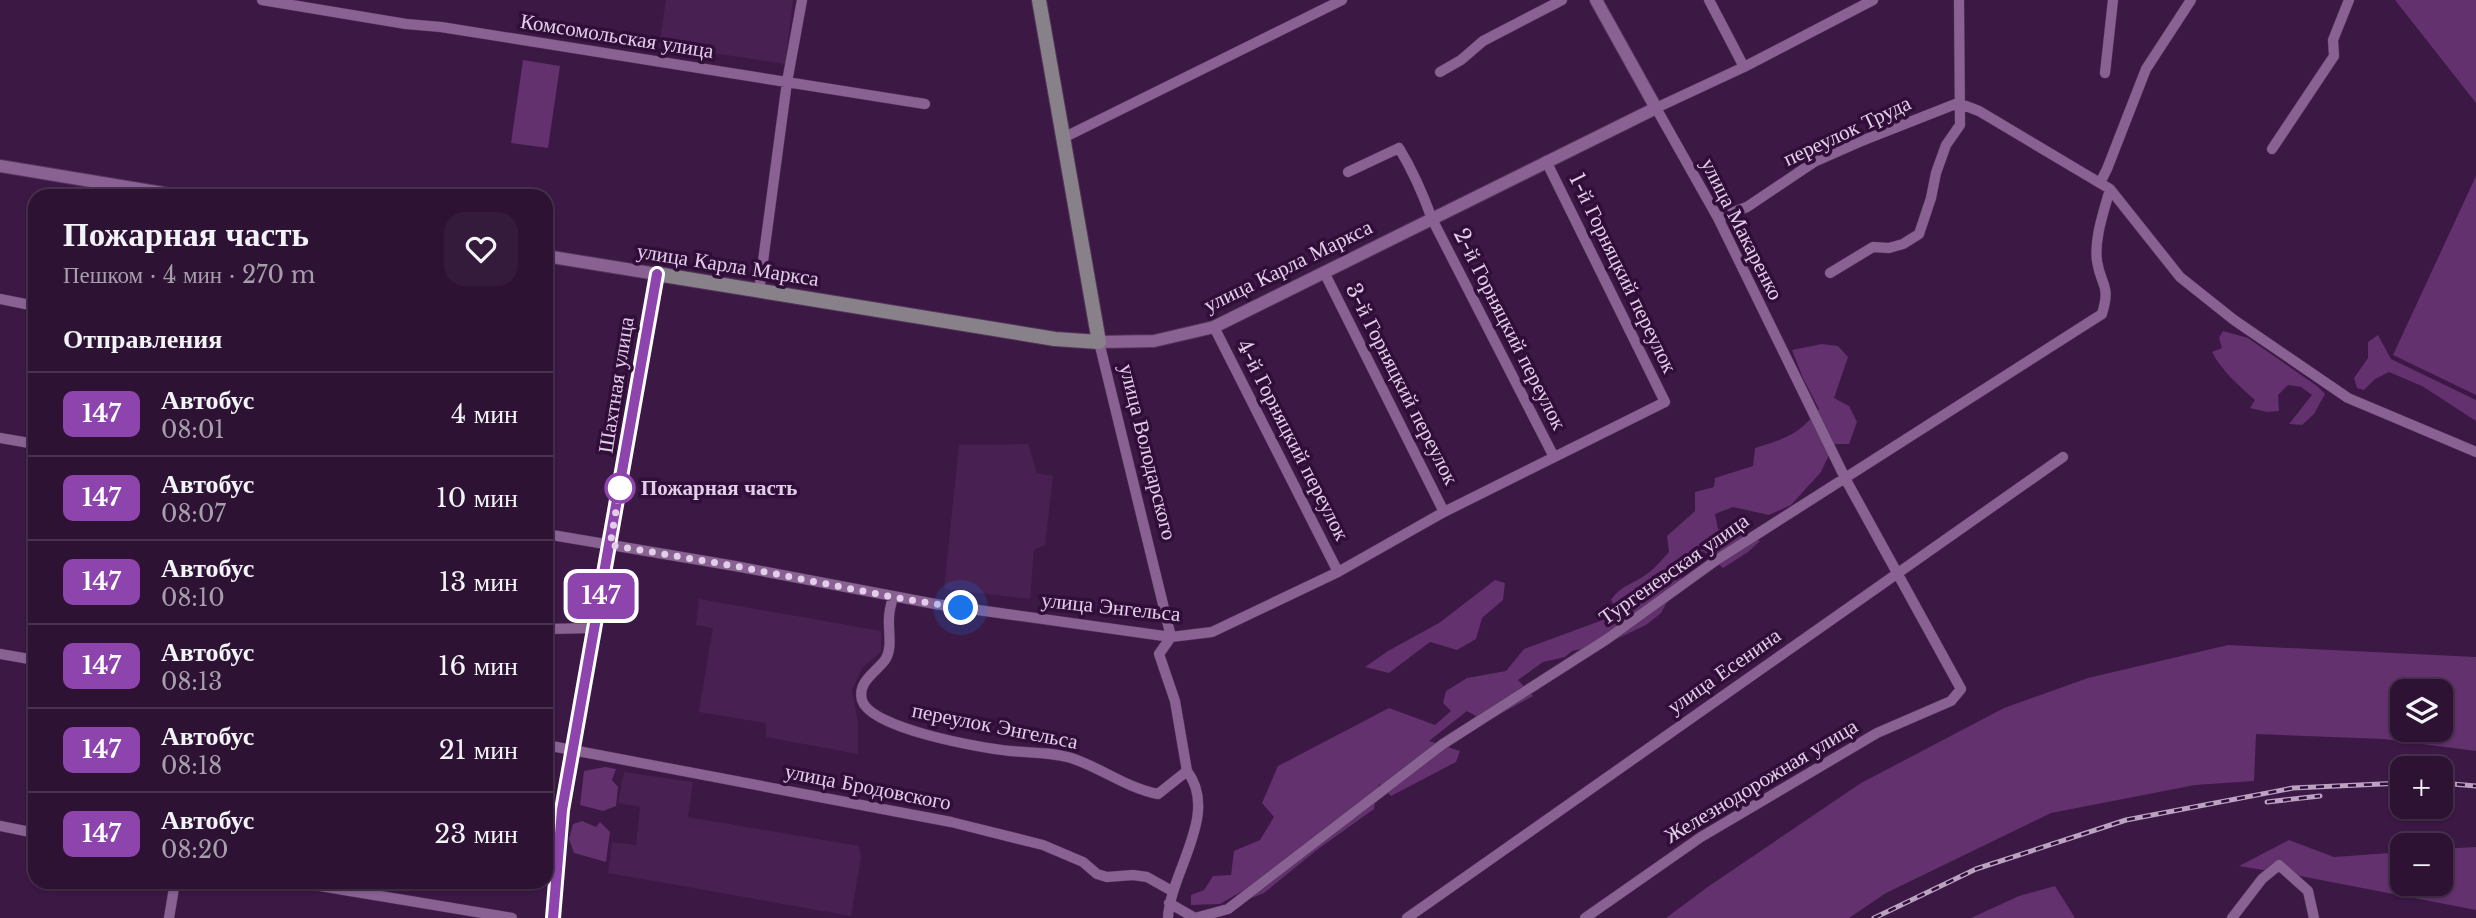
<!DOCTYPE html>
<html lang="ru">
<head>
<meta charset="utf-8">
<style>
  :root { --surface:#2d1233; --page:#351b3b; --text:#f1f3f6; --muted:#a79eac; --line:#48324e }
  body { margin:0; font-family:"Libre Baskerville",serif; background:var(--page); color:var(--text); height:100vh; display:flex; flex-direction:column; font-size:26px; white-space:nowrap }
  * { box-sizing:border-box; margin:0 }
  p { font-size:23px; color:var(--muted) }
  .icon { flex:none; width:38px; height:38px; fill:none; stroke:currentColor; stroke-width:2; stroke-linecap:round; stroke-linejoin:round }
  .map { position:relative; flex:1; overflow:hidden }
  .panel { position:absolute; left:28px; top:189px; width:525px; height:700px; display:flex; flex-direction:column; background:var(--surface); border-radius:21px; box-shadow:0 2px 5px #0004,0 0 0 2px var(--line) }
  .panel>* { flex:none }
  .badge { padding:0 14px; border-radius:10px; font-size:24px; line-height:46px }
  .controls { position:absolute; left:2390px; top:679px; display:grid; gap:14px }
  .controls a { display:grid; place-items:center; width:63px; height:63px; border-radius:14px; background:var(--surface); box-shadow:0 2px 5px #0004,0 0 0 2px var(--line); font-size:35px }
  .you { position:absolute; width:35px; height:35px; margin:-18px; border:5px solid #fff; border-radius:50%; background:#1a73e8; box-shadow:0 0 0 10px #1a73e833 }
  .map>.badge { position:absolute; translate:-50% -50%; box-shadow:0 0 0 4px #fff }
  h2 { padding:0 35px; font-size:26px; line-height:63px }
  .round { display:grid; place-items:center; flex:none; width:74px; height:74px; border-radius:21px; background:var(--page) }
  .headline { display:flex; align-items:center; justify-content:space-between; height:119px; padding:0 35px }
  h1 { font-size:33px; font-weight:600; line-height:52px }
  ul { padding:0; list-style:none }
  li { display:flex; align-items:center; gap:21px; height:84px; padding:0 35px; border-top:2px solid var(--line) }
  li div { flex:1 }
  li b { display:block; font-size:26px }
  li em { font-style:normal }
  li .badge { min-width:77px; font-weight:700; text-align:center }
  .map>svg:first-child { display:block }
</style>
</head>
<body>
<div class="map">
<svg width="2476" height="918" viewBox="0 0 2476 918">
  <rect width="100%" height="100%" fill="#3c1844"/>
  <path fill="#482152" d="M666,0H793L785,64L659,45Z
    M1028,444L1037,473L1053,476L1045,545L1034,550L1030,599L944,589L959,445Z
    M699,599L881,631V652L862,668L852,690L858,723V754L766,737V723L699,712L713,628L696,625Z
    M624,772L693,782L688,817L859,846L861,856L851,916L608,873L612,842L636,845L640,807L618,803Z"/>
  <path fill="#62316e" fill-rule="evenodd" d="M2395,0H2476V103Z
    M523,60L560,66L548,148L511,143Z
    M2476,176V395L2393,355Z
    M2223,331L2248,338L2317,386L2325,394L2314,414L2302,425L2289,424L2312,395L2301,387L2288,385L2278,395L2279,411L2267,412L2250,408L2255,400C2240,387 2221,370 2212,352L2222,348L2219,338Z
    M2378,335L2391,359L2476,400V421L2422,386L2389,372L2375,379L2364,390L2357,388L2354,378L2368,358V342Z
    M1822,344L1838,346L1848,357L1834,398L1849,406L1857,422L1849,444H1834L1821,472L1791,505L1769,515L1733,507L1715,514L1718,529L1738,533L1760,541L1748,552L1723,568L1703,551L1686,569L1661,613L1646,625L1606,644L1572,651L1565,657L1543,662L1518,680L1533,696L1486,722L1467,711L1429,741L1460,751L1456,762L1391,796L1379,784L1374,809L1318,849L1264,893L1249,899L1244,890L1220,904L1191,905V895L1204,890L1213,876L1231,875L1234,851L1260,840L1274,817L1262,803L1278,766L1389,708L1435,725L1451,711L1443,703L1446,691L1467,678L1506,671L1524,649L1619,614L1611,600C1622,584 1633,585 1648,573C1656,568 1662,559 1669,552L1667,536L1695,511V492L1714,487L1715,478L1753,466L1755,448C1787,438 1798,435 1819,409L1803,378L1792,350Z
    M1495,580L1505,583L1503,600L1482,618L1476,639L1457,650L1430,642L1389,673L1365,667L1388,651L1439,623Z
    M2228,645L2476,657V751L2383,739L2256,734L2254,781L2195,785L2051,813L1886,893L1849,918H1666L1709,886L1861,783L2004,708L2088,678ZM2403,691H2441V730H2403Z
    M605,767L616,769L612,780L618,787L616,806L603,811L580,805L584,771Z
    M582,821L596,827L600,822L610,832L606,862L574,853L569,839L573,824Z
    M2289,840L2334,857L2403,852V884H2441V849L2476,847V910L2300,876L2239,866Z
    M2055,886L2075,918H1971L2019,896Z"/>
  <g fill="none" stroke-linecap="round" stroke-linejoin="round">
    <defs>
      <path id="minor" d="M262,0L406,24L441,27L925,104
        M1709,0L1744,67
        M1440,72L1461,60L1483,41L1562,0
        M2105,73L2113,0
        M1958,103L1979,111L2110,189L2180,277L2234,320L2348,398L2476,452
        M1063,138L1342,0
        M2272,149L2334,56L2333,40L2349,0
        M1348,172L1399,148C1413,171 1423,194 1432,219L1554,457
        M2100,183L2107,169L2146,69L2191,0
        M1718,218L1747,207L1814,162L1864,140L1958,103
        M1324,272L1444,512
        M1830,273L1873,247L1889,248L1903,244L1919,234L1931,198L1936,173L1946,145L1960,125L1959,0
        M759,291L787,82L802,0
        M0,299L35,306
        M1214,327L1338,572
        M1099,342L1171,637L1159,654L1175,701L1187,771C1220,814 1170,872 1168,918
        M0,438L35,444
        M546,534L735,566L935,604L1171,637L1212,632L1338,572L1444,512L1665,402L1546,161
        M893,597C891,604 889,611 889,618C888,631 893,648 885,660C876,672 857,682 862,700C870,729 982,748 1010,751C1031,753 1054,752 1074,759C1103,769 1127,788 1158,794L1187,771
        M546,629L595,628
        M0,654L35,660
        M546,745L951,822L1043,845L1083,862L1097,874L1107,877L1133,875L1147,877L1172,891
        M0,826L35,833
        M296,882L512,918
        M1169,903L1195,918L1228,909L1443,744L1607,639L1715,561L2102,314C2111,284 2101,287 2097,261C2094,238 2104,211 2110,189
        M169,918L175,882
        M1407,918L2063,457
        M1585,918L1701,837L1877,733L1951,701L1961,689L1846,480L1718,218L1656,108L1744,67L1873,0
        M2232,918L2262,879L2279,865L2308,891L2314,918"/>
      <path id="tertiary" d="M0,166L181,196
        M546,256L657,274
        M1099,342L1154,341L1214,327L1656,108L1596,0"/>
      <path id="secondary" d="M553,918L562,810L657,274L1055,339L1099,342L1039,0"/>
    </defs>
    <use href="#minor" stroke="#54365b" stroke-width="11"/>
    <use href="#tertiary" stroke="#54365b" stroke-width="14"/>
    <use href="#secondary" stroke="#54365b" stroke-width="16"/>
    <use href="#minor" stroke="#896293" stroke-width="10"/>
    <use href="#tertiary" stroke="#896293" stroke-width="12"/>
    <use href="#secondary" stroke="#88818a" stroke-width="14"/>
    <defs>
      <path id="rail" d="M2441,783L2476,786
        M2267,802L2320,796
        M1874,918L1976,869L2126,820L2293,788L2403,783"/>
    </defs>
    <use href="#rail" stroke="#bba2c1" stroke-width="5"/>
    <use href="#rail" stroke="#310e39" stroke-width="2.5" stroke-dasharray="8" stroke-linecap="butt"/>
  </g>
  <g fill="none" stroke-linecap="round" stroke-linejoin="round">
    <defs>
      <path id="line" d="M553,918L562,810L657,274"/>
    </defs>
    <use href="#line" stroke="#fff" stroke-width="16"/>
    <use href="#line" stroke="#8e44ad" stroke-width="10"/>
    <path stroke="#e3cee9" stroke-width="7" stroke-dasharray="0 12.6" d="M620,488L610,545L735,566L893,597L961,608"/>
  </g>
  <circle fill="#fff" stroke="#8e44ad" stroke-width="3.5" cx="620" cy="488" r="14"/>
  <g text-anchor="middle" stroke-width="7" stroke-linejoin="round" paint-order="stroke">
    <g font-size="21" fill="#e3cee9" stroke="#310e39">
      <text transform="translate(617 36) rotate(9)" y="7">Комсомольская улица</text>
      <text transform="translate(1847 131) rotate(-25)" y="7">переулок Труда</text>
      <text transform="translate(1742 229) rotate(63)" y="7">улица Макаренко</text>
      <text transform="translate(728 265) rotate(9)" y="7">улица Карла Маркса</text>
      <text transform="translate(1288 266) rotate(-26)" y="7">улица Карла Маркса</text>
      <text transform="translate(1623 273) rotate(64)" y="7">1-й Горняцкий переулок</text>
      <text transform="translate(1510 329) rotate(63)" y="7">2-й Горняцкий переулок</text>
      <text transform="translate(1402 384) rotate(63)" y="7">3-й Горняцкий переулок</text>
      <text transform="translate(616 385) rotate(-81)" y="7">Шахтная улица</text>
      <text transform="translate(1293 440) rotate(63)" y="7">4-й Горняцкий переулок</text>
      <text transform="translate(1148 452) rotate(76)" y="7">улица Володарского</text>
      <text transform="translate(1674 569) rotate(-35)" y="7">Тургеневская улица</text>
      <text transform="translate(1111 607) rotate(6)" y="7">улица Энгельса</text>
      <text transform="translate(1724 671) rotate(-35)" y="7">улица Есенина</text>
      <text transform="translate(995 726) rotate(11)" y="7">переулок Энгельса</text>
      <text transform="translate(1761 781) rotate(-31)" y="7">Железнодорожная улица</text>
      <text transform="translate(868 787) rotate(11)" y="7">улица Бродовского</text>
    </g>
    <g font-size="21" font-weight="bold" fill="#e3cee9" stroke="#310e39" text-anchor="start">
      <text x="641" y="495">Пожарная часть</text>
    </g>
  </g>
</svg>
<div class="controls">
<a><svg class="icon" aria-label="layers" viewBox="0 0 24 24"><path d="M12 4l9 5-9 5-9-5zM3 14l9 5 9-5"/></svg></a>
<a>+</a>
<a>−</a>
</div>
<div class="you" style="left:961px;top:608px"></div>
<b class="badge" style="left:601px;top:596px;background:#8e44ad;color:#fff">147</b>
<section class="panel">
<div class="headline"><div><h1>Пожарная часть</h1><p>Пешком · 4 мин · 270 m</p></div><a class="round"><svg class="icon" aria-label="heart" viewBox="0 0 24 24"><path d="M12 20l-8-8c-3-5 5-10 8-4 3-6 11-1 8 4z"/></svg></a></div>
<h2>Отправления</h2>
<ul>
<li><span class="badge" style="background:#8e44ad;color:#fff">147</span><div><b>Автобус</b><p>08:01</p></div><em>4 мин</em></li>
<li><span class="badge" style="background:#8e44ad;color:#fff">147</span><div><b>Автобус</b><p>08:07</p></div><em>10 мин</em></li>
<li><span class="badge" style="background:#8e44ad;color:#fff">147</span><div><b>Автобус</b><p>08:10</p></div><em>13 мин</em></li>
<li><span class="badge" style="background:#8e44ad;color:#fff">147</span><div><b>Автобус</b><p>08:13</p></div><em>16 мин</em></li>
<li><span class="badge" style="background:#8e44ad;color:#fff">147</span><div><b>Автобус</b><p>08:18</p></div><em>21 мин</em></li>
<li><span class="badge" style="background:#8e44ad;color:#fff">147</span><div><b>Автобус</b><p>08:20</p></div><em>23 мин</em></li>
</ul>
</section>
</div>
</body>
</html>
